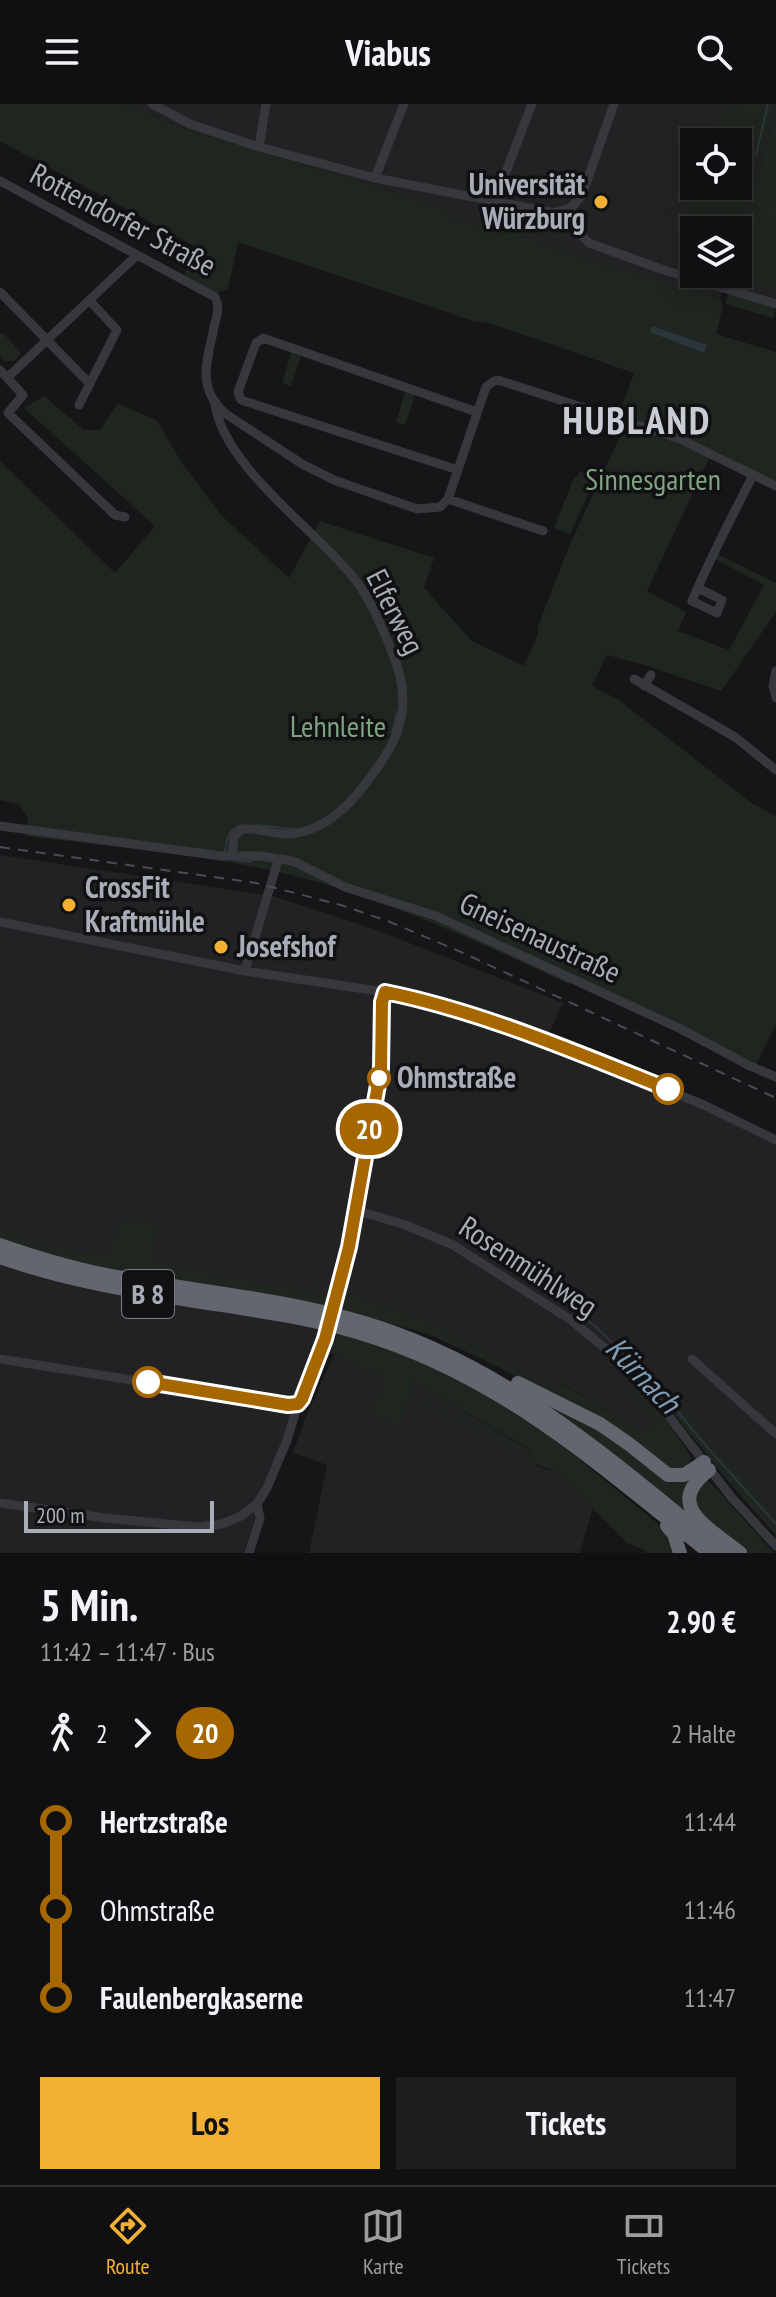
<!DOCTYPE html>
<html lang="de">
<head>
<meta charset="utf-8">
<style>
  :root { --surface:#101012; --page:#1e1e20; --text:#f1f3f6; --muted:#9c9d9f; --line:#303032; --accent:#f2b134 }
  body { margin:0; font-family:"PT Sans Narrow",sans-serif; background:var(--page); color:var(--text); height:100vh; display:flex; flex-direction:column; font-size:30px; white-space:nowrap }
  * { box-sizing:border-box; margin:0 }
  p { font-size:26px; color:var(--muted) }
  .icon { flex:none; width:44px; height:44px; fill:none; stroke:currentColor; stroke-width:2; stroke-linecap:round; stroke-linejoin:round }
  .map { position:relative; height:1449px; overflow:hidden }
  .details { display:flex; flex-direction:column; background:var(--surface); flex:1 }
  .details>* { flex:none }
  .badge { padding:0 16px; border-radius:26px; font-size:28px; line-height:52px }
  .tools { position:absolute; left:680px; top:24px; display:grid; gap:16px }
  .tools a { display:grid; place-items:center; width:72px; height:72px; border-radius:0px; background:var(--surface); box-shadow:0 4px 20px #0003,0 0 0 2px var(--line); font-size:40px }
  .scale { position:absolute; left:24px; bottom:20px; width:190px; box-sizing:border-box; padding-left:8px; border:4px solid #a8adb8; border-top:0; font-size:22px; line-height:28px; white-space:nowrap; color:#a8adb8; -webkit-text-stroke:6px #111113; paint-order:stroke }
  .map>.badge { position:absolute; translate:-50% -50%; box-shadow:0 0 0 4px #fff }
  .legs { display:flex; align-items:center; gap:12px; height:88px; padding:0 40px; font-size:26px }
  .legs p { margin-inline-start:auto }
  .headline { display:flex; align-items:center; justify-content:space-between; height:136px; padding:0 40px }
  h1 { font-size:44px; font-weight:700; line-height:60px }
  .cta { display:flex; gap:16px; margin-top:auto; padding:16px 40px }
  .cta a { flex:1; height:92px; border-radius:0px; background:var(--accent); color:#111; font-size:32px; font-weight:700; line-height:92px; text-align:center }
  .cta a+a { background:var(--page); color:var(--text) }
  ul { padding:0 40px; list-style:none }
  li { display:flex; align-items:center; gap:28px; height:88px; font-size:30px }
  li i { display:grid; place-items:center; width:12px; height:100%; margin:0 10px; background:currentColor }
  li i::after { content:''; width:20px; height:20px; margin:-10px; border:6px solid; border-radius:50%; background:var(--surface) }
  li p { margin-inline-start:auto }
  li:first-child i { background:linear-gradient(#0000 50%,currentColor 0) }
  li:last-child i { background:linear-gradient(currentColor 50%,#0000 0) }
  header { display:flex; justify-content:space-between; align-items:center; height:104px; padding:0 40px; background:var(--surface); font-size:36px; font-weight:700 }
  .dock { display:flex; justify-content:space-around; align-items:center; height:112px; border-top:2px solid var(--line); background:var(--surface); font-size:22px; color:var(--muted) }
  .dock a { display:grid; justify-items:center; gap:4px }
  .dock .on { color:var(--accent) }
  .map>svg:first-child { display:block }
</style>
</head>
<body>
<header><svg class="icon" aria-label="menu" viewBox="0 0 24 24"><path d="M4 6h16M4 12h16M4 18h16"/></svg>Viabus<svg class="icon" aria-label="search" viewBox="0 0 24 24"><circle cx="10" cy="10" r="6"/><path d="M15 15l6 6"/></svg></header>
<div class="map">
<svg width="776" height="1449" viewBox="0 0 776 1449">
  <rect width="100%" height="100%" fill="#161618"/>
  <path fill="#222225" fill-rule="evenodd" d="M125,0H776V196L724,182L720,194L599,159L516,130L446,113L447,106L405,91L188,26ZM694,38H738V82H694ZM694,126H738V170H694Z
    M0,751L273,792L371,824L563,899L542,945L754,1024L776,1035V1411L682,1306L656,1316L641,1328L563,1280L556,1287L347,1189L336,1232L321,1229L285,1335L257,1405L244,1449H0Z
    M334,1250L380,1272L385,1268L414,1278L531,1347L536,1362L557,1368L593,1403L580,1449H309L327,1361L293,1349L305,1315Z"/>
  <path fill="#1e261f" d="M0,0H125L188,26L405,91L447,106V113L516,130L599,159L720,194L723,203L716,230L776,248V377L713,346L647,487L686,508L678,527L729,546L764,481L715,455L717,450L776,479V508L721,587L648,562L607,551L592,582L619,596L753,700L776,712V920L755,963L572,873L569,880C479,839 388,795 291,771C205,750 113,743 25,732L28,715L19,700L0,696V357L115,469L155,422L24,304L44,292L84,326H100L118,299L157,317L182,359L221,411L289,474L320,417L434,454L424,484L472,537L524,562L538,530V522L570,440L621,330L613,327L634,269L489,219L473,217L238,138L228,185L214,190L183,173L198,144L0,37Z
    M745,0H775L737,126H694V170H722L720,172L711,171L708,175L674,164L689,123L687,119L691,102L689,101L695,82H738V38H709L720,9Z
    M776,12V188L729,174V170H738V138Z
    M729,188L776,203L773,214L725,200Z
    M0,229L5,231L21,249L14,257H5L0,252Z
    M291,249L301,252L291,282L282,279Z
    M405,288L415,291L405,321L396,318Z
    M581,367L597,372L570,430L554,424L573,376Z
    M118,1115L153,1120L157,1127L151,1159L332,1193L329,1202L86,1160L46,1150L0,1134V1126C11,1128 21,1134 31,1137C57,1145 84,1148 110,1153Z
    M347,1189L425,1217L555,1287L562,1280L641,1328L656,1316L633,1287L636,1283L663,1312L689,1349C694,1360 685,1364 677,1370L510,1269L484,1256L428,1230L343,1206Z
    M337,1229L367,1236L452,1270L553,1334L667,1427L676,1449H646L645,1446L627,1439L557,1368L527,1357L531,1346L414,1278L399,1321L372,1312L386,1269L380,1272L330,1249Z
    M515,1282L583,1315L654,1366L691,1371V1412L563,1312Z
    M413,1290L517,1341L515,1345L411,1294Z
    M682,1305L776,1411V1431L732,1382L673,1309Z
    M707,1377L712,1380L774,1449H746L697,1409L695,1386Z"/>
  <path fill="#2c353c" d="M652,222L707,241L704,249L650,228Z"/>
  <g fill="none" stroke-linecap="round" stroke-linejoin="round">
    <path stroke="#2c353c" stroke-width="2" d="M756,51L768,0
      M392,629L397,608
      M257,721L294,725
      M225,749C226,738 227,726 239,722
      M237,757L251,758
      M490,1143L595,1222L657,1283L707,1343L776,1420"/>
    <path stroke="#37383d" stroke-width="9" d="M152,0L190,20L259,43L375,74L555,109L572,103L582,91L614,0
      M259,43L266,0
      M375,74L404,0
      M0,77L215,193C220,203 217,212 214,223C207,258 196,284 226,310L302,360L334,376L417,405L440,403L448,395L486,283L494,277L498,276L680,335L776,382
      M494,99L532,0
      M567,106L580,130L589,139L661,165L776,200
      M0,188L90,280
      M0,266L23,291L8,309L115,411L125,413
      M8,273L137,151
      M215,300C224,364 319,428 357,478C371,497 381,521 390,543C407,582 409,615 385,652C363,686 334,726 290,730C273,731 258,723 242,725L234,732L232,752
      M79,301L117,226L89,196
      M458,366L241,296L238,288L256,239L263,234L477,308
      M448,395L543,427
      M698,484L722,496L717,509L692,497C710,454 732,413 753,371
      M776,567L773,582L776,594
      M634,575L735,633L776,666
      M644,582L651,571
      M0,722L221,752H261L293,757L345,783L436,812L681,925L748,961L776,973
      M0,818L245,867L385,888L420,896L458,906L622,967L706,1002L776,1036
      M245,867L278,756
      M355,1106L403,1120L453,1141L571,1216L606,1245L657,1297L732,1394L776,1442
      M0,1255L288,1301L298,1300
      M692,1255L776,1330
      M0,1399L105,1414L198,1423L222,1420L241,1412L257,1400L267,1384L287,1336L298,1300L304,1291L313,1269L338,1192L349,1143L381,964L382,898L385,888
      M249,1449L260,1414L257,1400"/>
    <path stroke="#63666e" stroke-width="14" d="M0,1141C40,1155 81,1167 123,1174C202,1188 283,1195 361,1218C508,1261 609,1356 726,1449
      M0,1153C62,1175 125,1186 189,1196C245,1205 302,1212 357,1228C499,1270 597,1359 710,1449
      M518,1279L600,1320L629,1340L668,1371H684L704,1358
      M709,1366C662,1402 710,1424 740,1449
      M667,1422L674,1430L680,1449"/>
    <path stroke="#4a4c52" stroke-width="2" stroke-dasharray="10 8" stroke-linecap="butt" d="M0,743L256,779L341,801L390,818L461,848L776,994"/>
  </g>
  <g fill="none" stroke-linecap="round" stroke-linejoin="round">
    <defs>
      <path id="line-1" d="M148,1278L288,1301L298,1300L302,1295L325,1235L349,1143L381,964L382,898L385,888C480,907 578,949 668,985"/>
    </defs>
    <use href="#line-1" stroke="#fff" stroke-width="18"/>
    <use href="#line-1" stroke="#a76700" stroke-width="12"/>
  </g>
  <g fill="#f2b134" stroke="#111113" stroke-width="3">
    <circle cx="601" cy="98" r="8"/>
    <circle cx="69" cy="801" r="8"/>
    <circle cx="221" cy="843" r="8"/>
  </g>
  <g fill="#fff" stroke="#a76700" stroke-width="4">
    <circle cx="379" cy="974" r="10"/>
    <circle cx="668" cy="985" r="14"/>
    <circle cx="148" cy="1278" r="14"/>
  </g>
  <g text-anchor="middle" stroke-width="7" stroke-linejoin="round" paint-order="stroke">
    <rect fill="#111113" stroke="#7b7e86" stroke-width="2" x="122" y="1166" width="52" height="48" rx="6"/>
    <g font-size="28" font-weight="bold" fill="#a8adb8">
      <text x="148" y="1200">B 8</text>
    </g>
    <g font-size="30" font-weight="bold" fill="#a8adb8" stroke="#111113" text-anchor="start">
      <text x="585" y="91" text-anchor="end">Universität<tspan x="585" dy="34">Würzburg</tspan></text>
      <text x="85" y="794">CrossFit<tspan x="85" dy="34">Kraftmühle</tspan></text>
      <text x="237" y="853">Josefshof</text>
    </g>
    <g font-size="30" fill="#a8adb8" stroke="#111113">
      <text transform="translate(123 116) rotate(28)" y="10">Rottendorfer Straße</text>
      <text transform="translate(395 508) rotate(63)" y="10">Elferweg</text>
      <text transform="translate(540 834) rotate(25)" y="10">Gneisenaustraße</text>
      <text transform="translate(528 1163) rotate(33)" y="10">Rosenmühlweg</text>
    </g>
    <g font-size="30" fill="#7fa381" stroke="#111113">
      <text x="653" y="386">Sinnesgarten</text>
      <text x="338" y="633">Lehnleite</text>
    </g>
    <g font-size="30" font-weight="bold" fill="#a8adb8" stroke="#111113" text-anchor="start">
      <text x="397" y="984">Ohmstraße</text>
    </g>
    <g font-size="32" font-style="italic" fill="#7f9bb3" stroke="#111113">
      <text transform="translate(643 1271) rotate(46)" y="11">Kürnach</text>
    </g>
    <g font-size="38" font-weight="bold" letter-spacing="2" fill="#c9ccd4" stroke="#111113">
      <text x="637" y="330">HUBLAND</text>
    </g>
  </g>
</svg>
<div class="tools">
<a><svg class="icon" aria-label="locate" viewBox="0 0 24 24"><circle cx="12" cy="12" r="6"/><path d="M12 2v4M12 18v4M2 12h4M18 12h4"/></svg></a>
<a><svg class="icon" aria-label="layers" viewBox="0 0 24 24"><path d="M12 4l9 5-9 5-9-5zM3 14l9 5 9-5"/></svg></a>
</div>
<div class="scale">200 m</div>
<b class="badge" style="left:369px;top:1025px;background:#a76700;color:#fff">20</b>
</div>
<section class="details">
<div class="headline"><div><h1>5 Min.</h1><p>11:42 – 11:47 · Bus</p></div><b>2.90 €</b></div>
<div class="legs"><svg class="icon" aria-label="walk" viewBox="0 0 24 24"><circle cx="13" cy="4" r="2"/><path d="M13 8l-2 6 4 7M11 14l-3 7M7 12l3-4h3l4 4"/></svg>2<svg class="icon" aria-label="forward" viewBox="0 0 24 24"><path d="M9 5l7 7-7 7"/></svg><b class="badge" style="background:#a76700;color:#fff">20</b><p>2 Halte</p></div>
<ul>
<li><i style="color:#a76700"></i><b>Hertzstraße</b><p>11:44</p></li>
<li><i style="color:#a76700"></i><span>Ohmstraße</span><p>11:46</p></li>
<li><i style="color:#a76700"></i><b>Faulenbergkaserne</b><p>11:47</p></li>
</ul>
<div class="cta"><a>Los</a><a>Tickets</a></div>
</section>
<nav class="dock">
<a class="on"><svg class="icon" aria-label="directions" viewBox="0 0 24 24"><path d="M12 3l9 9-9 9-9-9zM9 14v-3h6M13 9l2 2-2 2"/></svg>Route</a>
<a><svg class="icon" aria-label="map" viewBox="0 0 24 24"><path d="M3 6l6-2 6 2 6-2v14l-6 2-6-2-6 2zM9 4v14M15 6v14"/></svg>Karte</a>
<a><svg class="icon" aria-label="tickets" viewBox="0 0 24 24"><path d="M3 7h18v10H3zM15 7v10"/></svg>Tickets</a>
</nav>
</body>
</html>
